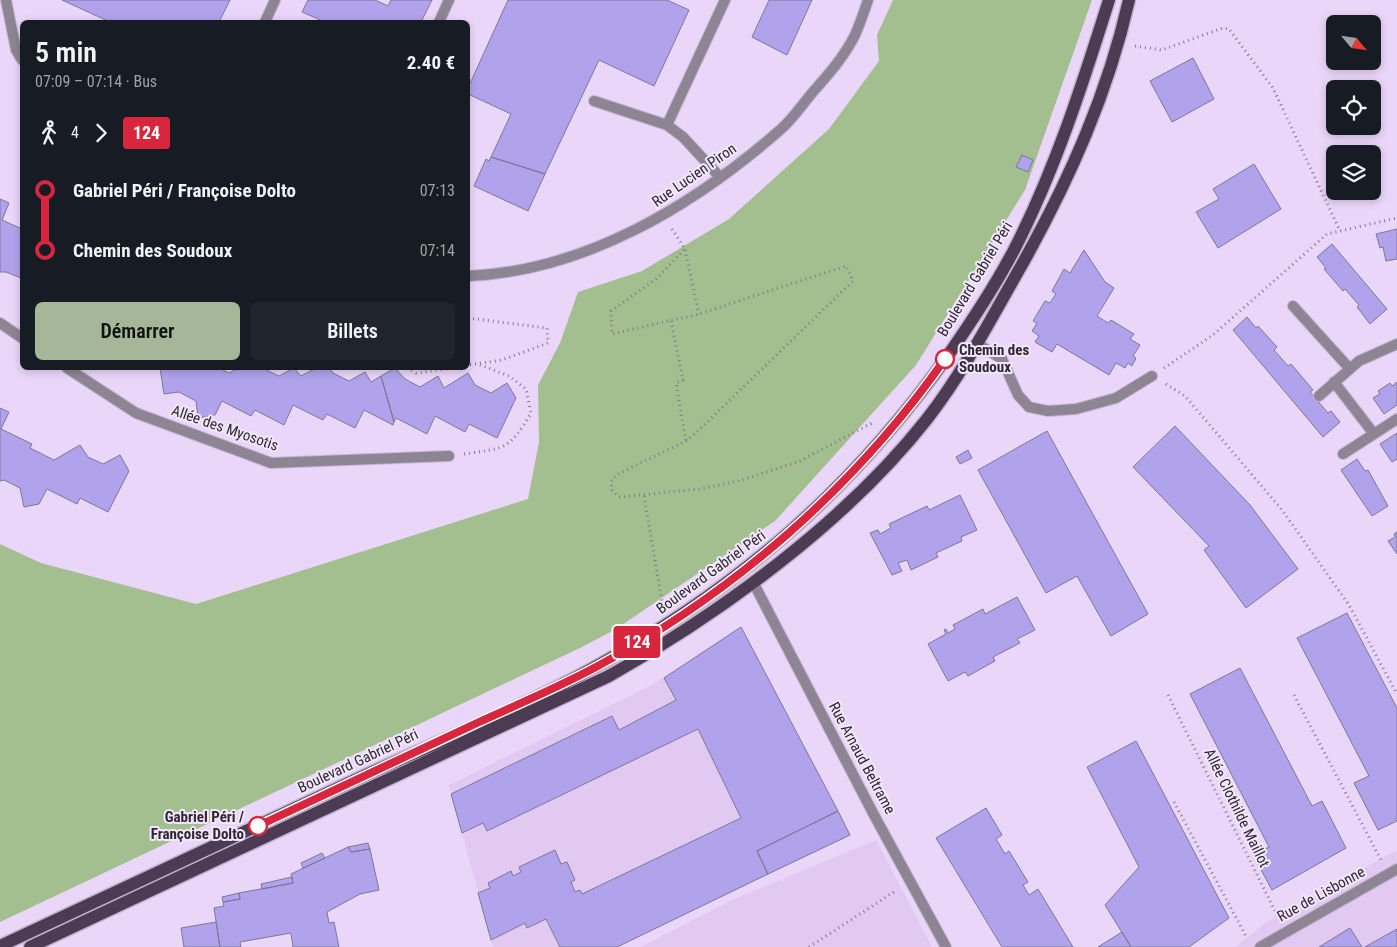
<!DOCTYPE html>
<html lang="fr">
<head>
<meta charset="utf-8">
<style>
  :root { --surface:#171b24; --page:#20242c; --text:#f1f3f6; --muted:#9ea1a6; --accent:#a6b799 }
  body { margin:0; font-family:"Roboto Condensed",sans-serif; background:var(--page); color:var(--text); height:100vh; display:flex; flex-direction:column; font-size:19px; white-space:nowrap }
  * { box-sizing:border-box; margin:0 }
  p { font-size:16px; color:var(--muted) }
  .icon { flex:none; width:28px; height:28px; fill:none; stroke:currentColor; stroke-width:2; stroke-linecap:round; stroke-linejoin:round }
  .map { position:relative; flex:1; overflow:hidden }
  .details { position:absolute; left:20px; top:20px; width:450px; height:350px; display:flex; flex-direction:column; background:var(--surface); border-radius:8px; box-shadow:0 2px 8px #0003 }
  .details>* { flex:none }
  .badge { padding:0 10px; border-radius:4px; font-size:18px; line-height:32px }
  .needle { width:32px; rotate:119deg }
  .buttons { position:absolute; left:1326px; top:15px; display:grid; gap:10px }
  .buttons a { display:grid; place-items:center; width:55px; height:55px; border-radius:8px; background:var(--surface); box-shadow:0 2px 8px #0003; font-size:25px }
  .map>.badge { position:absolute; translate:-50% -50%; box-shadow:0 0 0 2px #fff }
  .legs { display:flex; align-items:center; gap:8px; height:55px; padding:0 15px; font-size:16px }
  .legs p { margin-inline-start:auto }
  .head { display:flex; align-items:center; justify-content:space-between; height:85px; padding:0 15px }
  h1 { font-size:28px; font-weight:600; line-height:38px }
  .cta { display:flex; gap:10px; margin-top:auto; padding:10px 15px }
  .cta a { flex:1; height:58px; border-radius:8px; background:var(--accent); color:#111; font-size:20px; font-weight:600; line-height:58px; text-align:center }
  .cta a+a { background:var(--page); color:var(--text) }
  ul { padding:0 15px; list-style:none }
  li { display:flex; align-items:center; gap:18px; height:60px; font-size:19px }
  li i { display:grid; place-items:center; width:8px; height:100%; margin:0 6px; background:currentColor }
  li i::after { content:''; width:12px; height:12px; margin:-6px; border:4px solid; border-radius:50%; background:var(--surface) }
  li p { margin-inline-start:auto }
  li:first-child i { background:linear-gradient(#0000 50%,currentColor 0) }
  li:last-child i { background:linear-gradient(currentColor 50%,#0000 0) }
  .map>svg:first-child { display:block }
</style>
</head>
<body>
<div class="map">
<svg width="1397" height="947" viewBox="0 0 1397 947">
  <rect width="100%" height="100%" fill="#ead6f8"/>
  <path fill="#e1c9f1" d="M741,627L850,835L617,947H493L449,785L652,685Z
    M876,840L932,947H641L732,900Z
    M1397,850V947H1236L1264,924Z"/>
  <path fill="#a4bf8f" d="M893,0H1092L1025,190L916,365L775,521L616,629L582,647L0,922V544L41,563L196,604L528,499L539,442L538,385L560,343L578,292L642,271L729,219L829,129L879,61L877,35Z"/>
  <path fill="#b0a3ec" stroke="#7c7799" d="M62,0H230L219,22H110Z
    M308,0H375L388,6L391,0H432L421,22H325L302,12Z
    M508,0H667L689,10L654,86L599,60L545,174L491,157L511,114L468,94V88Z
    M769,0H812L787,55L752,37Z
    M1193,58L1214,99L1172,122L1150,81Z
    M1022,155L1033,160L1028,172L1016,167Z
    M491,157L545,174L528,211L474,186L486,159L489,161Z
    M1254,164L1281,209L1218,248L1196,212L1219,199L1213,189Z
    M0,199L9,203L2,220L22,229V286L21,278L6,272H0Z
    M1397,229V259L1386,261L1383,247L1380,248L1376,234Z
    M1332,244L1387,309L1370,324L1357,307L1359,305L1345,289L1343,291L1324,269L1326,268L1317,257Z
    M1084,250L1105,282L1114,288L1097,316L1108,323L1111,320L1134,334L1130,339L1140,345L1133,356L1136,358L1132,366L1128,363L1125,368L1116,363L1109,375L1057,344L1052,352L1035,342L1039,336L1032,331L1037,323L1033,321L1045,301L1050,303L1056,294L1052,291L1064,269L1070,273Z
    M1247,317L1256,328L1258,326L1277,347L1274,350L1288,366L1291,364L1313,390L1310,392L1328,413L1331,411L1340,422L1323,437L1233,330Z
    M160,368H219L229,373L238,368H262L279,376L294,368L301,376L316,368H330L333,373L349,381L365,372L371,382L381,376L394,422L393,425L364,410L355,428L327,414L323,420L293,405L284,425L255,410L251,416L222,401L215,415L198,418L196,401L179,392L164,394Z
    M395,368L405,379L420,387L438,376L444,388L468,373L475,385L491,393L507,383L516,398L497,438L469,424L465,432L435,416L427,434L396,418L394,422L381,376Z
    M1397,382V405L1384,414L1373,398L1380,394L1378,391L1390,383L1392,386Z
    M0,408L9,412L1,429L32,444L30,448L54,460L80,445L88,457L103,464L120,455L129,471L108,512L80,498L77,504L47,489L39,504L24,507L20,488L4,480L0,481Z
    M1175,426L1250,505L1298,569L1246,608L1204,550L1209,546L1133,467Z
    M1047,431L1148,614L1111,636L1077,576L1046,593L978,470Z
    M1397,433V459L1392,462L1380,444Z
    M968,450L972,458L960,464L956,457Z
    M1357,459L1365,471L1368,470L1388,506L1372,516L1341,470Z
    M960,495L977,530L961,537L962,541L936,553L938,557L911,570L907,560L898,563L902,571L892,575L870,533L878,530L880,534L891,528L889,524L927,506L929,510Z
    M1397,532V554L1388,541L1395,537L1394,534Z
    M1017,597L1035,630L1017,639L1020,643L993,657L995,661L968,676L965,672L948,681L928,644L946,634L944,630L946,629L948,633L955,629L953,625L983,609L985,614Z
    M1347,613L1397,708V821L1378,830L1354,783L1369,776L1297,638Z
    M741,627L838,811L757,851L768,874L617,947H560L546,919L527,928L525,923L491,940L478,893L490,888L488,883L511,871L513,876L521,872L519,867L555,850L561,864L567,862L575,880L571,882L575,892L580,890L582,894L741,818L698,729L487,831L483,823L462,833L451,794L612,716L619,730L676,700L664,678Z
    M1240,668L1312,806L1322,801L1346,848L1272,890L1253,855L1269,847L1190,694Z
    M1136,741L1229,918L1189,947H1131L1105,905L1139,867L1087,767Z
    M986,808L1002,835L996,839L1005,854L1009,851L1028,882L1023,885L1029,895L1038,889L1073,947H1002L936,838Z
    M838,811L850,835L768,874L757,851Z
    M368,843L370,849L351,852L348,847Z
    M348,847L351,852L370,849L379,890L360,894L327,912L329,923L334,922L339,947H293L291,933L240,942L241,947H220L214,908L224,906L223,902L240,899L239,893L293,883L291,874Z
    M322,853L325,858L303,868L301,863Z
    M292,877L293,883L262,889L261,884Z
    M239,893L240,899L223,902L222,897Z
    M216,922L220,947H184L181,928Z
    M1350,928L1362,947H1319Z
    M1397,929V947H1365Z
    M1122,932L1131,947H1098Z"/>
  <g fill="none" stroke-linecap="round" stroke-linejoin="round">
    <defs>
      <path id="service" d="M1293,306L1350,369
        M978,344L1002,359L1018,395L1029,407L1048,411L1076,409L1116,398L1152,376
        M1334,382L1374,434
        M1319,396L1359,361L1397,344
        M1343,454L1397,419"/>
      <path id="minor" d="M6,0L16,50L22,60
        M265,22L275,0
        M439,22L449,0
        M594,101L667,125
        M720,177L683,137L667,125L725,0
        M468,276C585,271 693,206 780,130C792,120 802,105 812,93C828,75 844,57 855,35C860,24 864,12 868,0
        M0,323L22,338
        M67,368L136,413L271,463L449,456
        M753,582L874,815L946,947"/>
      <path id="tertiary" d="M1260,947L1397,869"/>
      <path id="primary" d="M0,946C123,889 246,832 368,774C444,739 523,707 597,666C740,587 854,488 949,354C972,321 995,286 1014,250C1055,170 1082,86 1109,0
        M30,947L609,676C722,612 846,522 927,419C965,370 993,315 1024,261C1070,178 1108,93 1129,0"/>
    </defs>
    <use href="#service" stroke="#c5b3d1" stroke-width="12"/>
    <use href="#minor" stroke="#c5b3d1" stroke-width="12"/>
    <use href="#tertiary" stroke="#c5b3d1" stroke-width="12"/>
    <use href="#primary" stroke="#c5b3d1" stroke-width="15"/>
    <path stroke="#86788f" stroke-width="3" stroke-dasharray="1 4" stroke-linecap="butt" d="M1135,46L1162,50L1223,28L1229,29L1273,88L1340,231
      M672,229L685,249L656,279L611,311L612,334L699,314L846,266L853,281L698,431L686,441L616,475L611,482L612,490L619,497L700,489L738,481L800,461L872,423
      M685,250L699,314
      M468,318L547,328L548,343L502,360L468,365
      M671,321L683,380L676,383L686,441
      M407,368L416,373L453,368
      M1164,368L1213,335L1327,234L1397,218
      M1166,384L1185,396L1282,510L1349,605L1397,694
      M464,454C506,448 509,450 531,413L526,389L509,376L478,364
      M644,496L663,607
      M1168,695L1278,917
      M1294,695L1381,860
      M1174,802L1247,938
      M809,947L897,890"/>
    <use href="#service" stroke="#8d8593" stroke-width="10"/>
    <use href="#minor" stroke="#8d8593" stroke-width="10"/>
    <use href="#tertiary" stroke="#8d8593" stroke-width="10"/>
    <use href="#primary" stroke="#4b3c54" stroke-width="12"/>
  </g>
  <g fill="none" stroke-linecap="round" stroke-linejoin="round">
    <defs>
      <path id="line-1" d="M258,826C331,792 404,758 477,723C516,705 557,688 596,667C734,593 855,487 945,359"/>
    </defs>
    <use href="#line-1" stroke="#fff" stroke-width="11"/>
    <use href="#line-1" stroke="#d7263d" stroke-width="8"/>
  </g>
  <g fill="#fff" stroke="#d7263d" stroke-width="2.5">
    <circle cx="945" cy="359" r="9"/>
    <circle cx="258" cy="826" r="9"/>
  </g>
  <g text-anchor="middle" stroke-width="4" stroke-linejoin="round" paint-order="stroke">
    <g font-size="15" fill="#2f2734" stroke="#f3e7fb">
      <text transform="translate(694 175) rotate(-35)" y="5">Rue Lucien Piron</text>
      <text transform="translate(975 279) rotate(-59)" y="5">Boulevard Gabriel Péri</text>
      <text transform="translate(225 428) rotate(19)" y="5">Allée des Myosotis</text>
      <text transform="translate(711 572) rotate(-36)" y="5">Boulevard Gabriel Péri</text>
      <text transform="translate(862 758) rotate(62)" y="5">Rue Arnaud Beltrame</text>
      <text transform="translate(358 761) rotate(-25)" y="5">Boulevard Gabriel Péri</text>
      <text transform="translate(1237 808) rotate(64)" y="5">Allée Clothilde Maillot</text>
      <text transform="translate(1321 894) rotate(-29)" y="5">Rue de Lisbonne</text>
    </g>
    <g font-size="15" font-weight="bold" fill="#2f2734" stroke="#f3e7fb" text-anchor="start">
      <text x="959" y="355">Chemin des<tspan x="959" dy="17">Soudoux</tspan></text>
      <text x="244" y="822" text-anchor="end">Gabriel Péri /<tspan x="244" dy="17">Françoise Dolto</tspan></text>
    </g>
  </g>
</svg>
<div class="buttons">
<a><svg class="needle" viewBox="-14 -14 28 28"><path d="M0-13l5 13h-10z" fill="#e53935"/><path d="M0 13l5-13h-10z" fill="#9ea1a6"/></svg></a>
<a><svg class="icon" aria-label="locate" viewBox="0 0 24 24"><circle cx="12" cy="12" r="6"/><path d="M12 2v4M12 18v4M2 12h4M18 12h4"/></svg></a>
<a><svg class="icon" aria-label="layers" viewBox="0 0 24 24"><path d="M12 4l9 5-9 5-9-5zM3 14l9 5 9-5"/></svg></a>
</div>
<b class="badge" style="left:637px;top:642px;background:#d7263d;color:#fff">124</b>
<section class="details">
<div class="head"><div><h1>5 min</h1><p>07:09 – 07:14 · Bus</p></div><b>2.40 €</b></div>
<div class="legs"><svg class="icon" aria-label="walk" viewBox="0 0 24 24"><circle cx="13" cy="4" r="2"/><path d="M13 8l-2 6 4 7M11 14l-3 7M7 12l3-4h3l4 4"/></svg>4<svg class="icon" aria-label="forward" viewBox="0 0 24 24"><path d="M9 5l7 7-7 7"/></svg><b class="badge" style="background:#d7263d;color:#fff">124</b></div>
<ul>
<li><i style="color:#d7263d"></i><b>Gabriel Péri / Françoise Dolto</b><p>07:13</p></li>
<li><i style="color:#d7263d"></i><b>Chemin des Soudoux</b><p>07:14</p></li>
</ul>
<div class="cta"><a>Démarrer</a><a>Billets</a></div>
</section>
</div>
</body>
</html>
